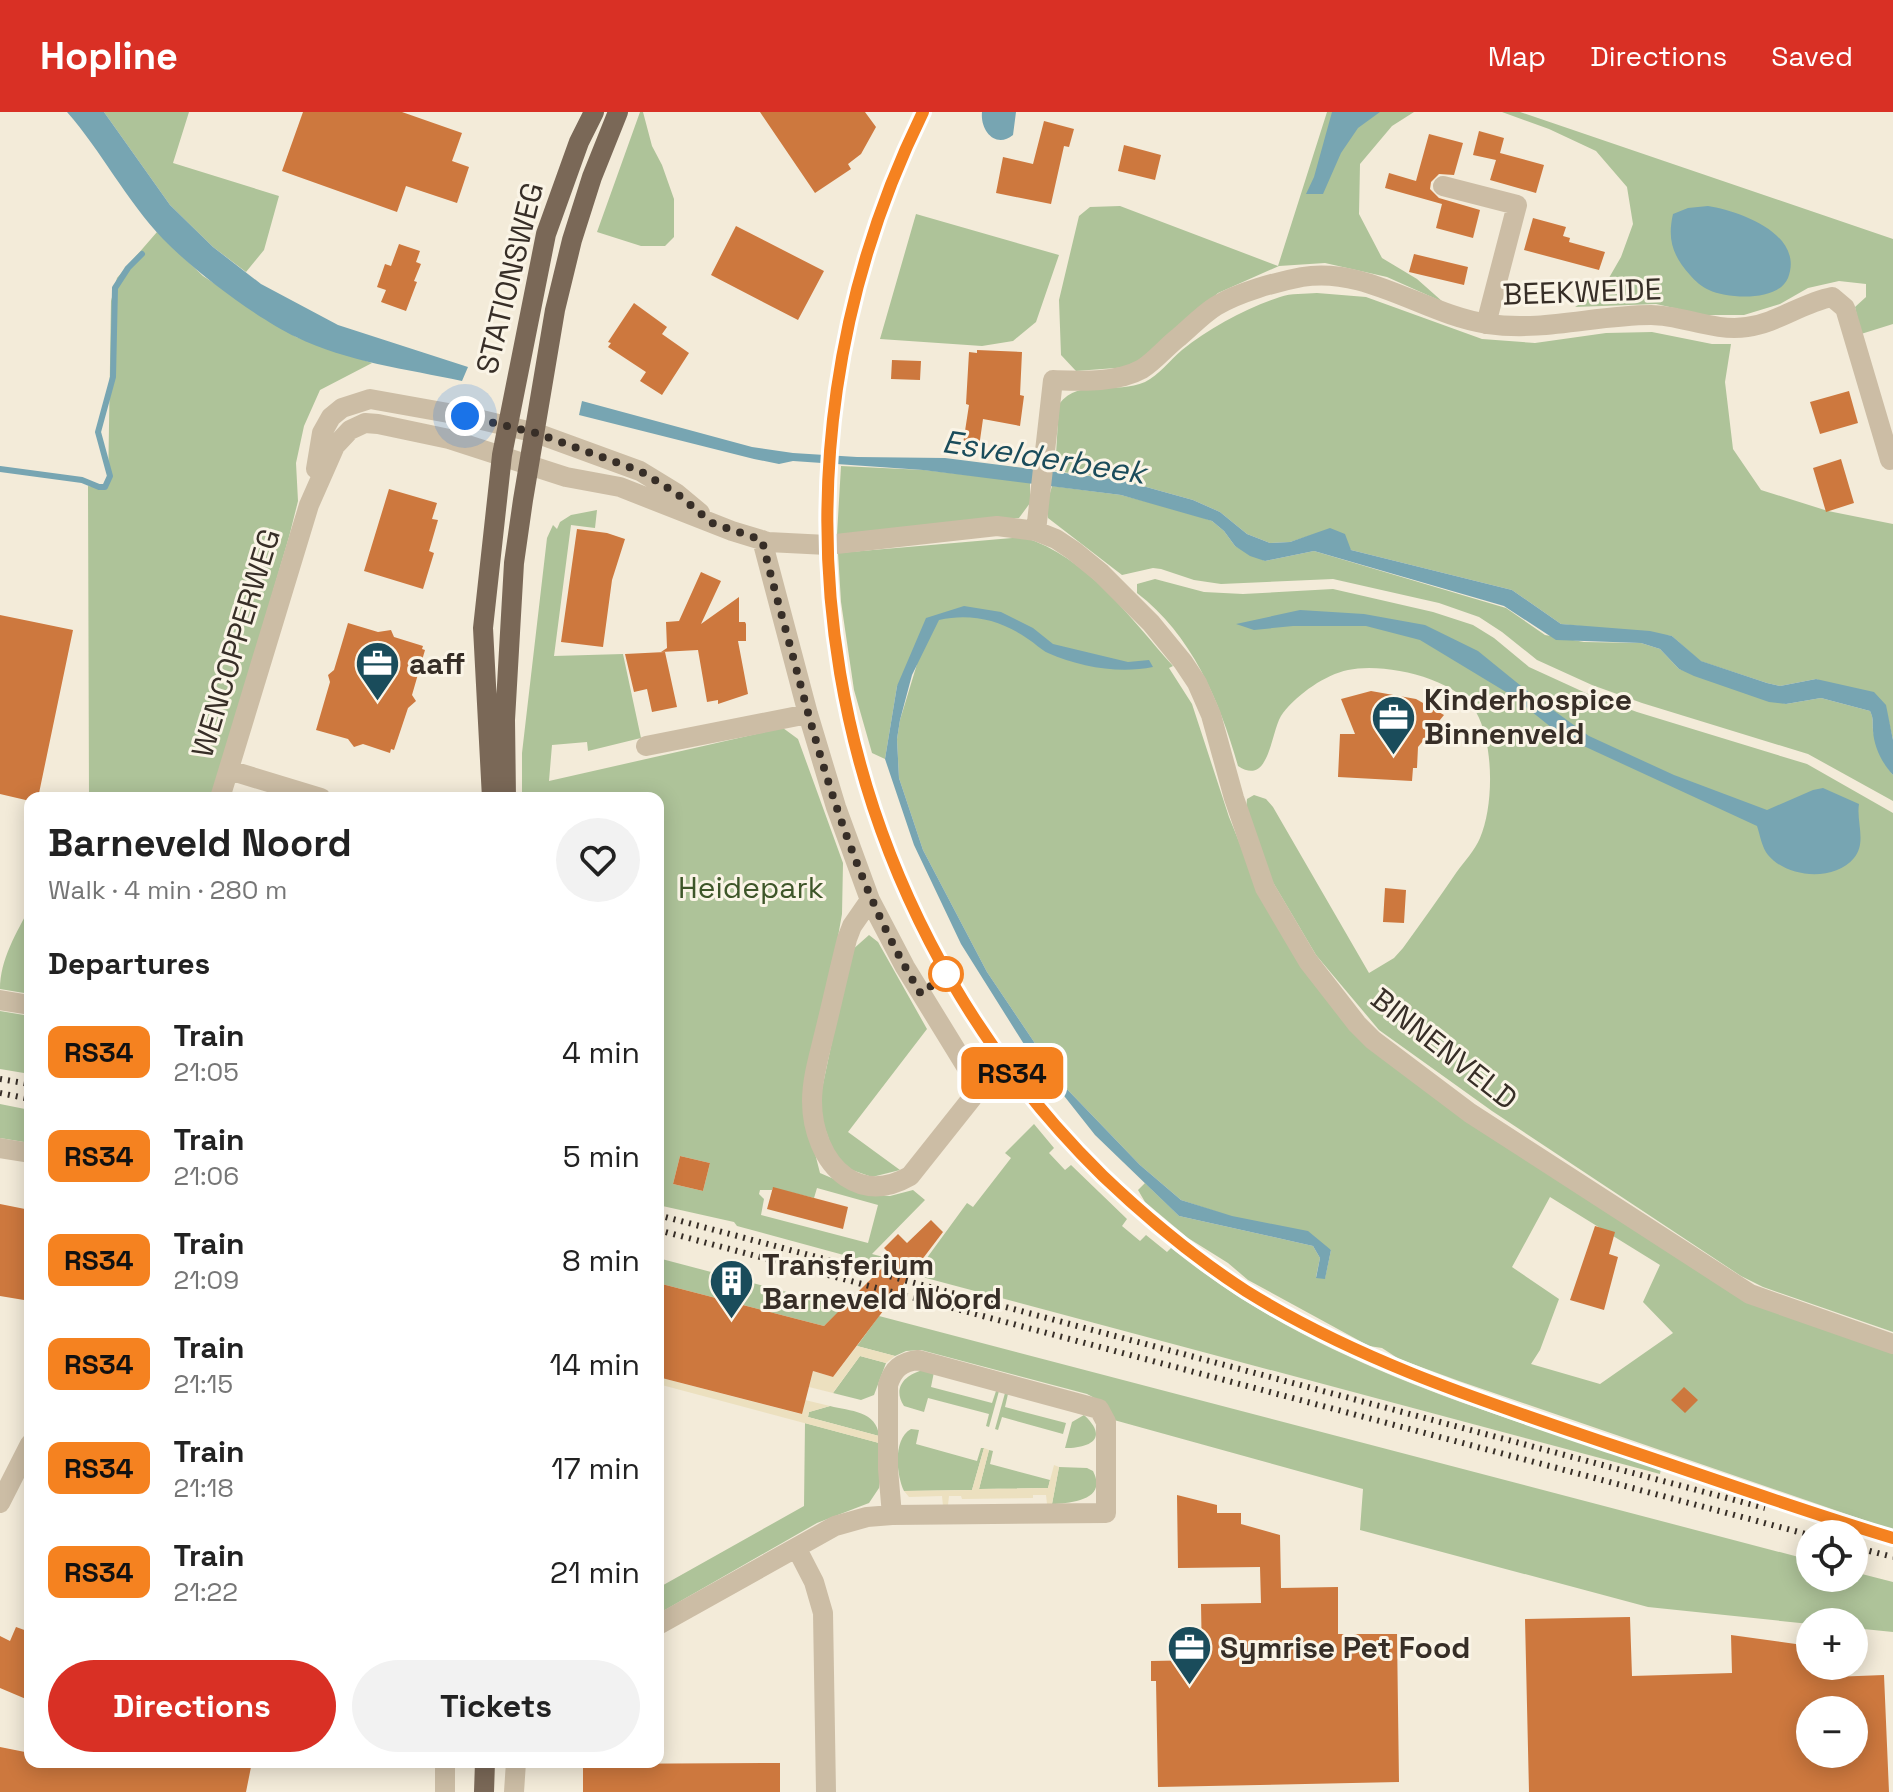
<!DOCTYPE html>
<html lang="en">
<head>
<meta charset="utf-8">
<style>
  :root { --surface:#fff; --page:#f2f2f2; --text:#222; --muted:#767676; --accent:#d93025 }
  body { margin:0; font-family:"Space Grotesk",sans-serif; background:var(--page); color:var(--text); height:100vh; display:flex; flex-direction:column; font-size:30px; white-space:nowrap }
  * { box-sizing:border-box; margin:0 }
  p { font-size:26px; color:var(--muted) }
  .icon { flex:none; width:44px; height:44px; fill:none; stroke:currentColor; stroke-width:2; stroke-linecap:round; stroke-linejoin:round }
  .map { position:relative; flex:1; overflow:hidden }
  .drawer { position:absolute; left:24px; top:680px; width:640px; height:976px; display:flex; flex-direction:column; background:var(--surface); border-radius:16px; box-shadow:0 4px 20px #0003 }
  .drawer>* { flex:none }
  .badge { padding:0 16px; border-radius:12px; font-size:28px; line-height:52px }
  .controls { position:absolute; left:1796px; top:1408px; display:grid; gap:16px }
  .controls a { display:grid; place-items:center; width:72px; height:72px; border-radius:50%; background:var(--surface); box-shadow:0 4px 20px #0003; font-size:40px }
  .you { position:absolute; width:40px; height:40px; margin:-20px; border:6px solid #fff; border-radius:50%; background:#1a73e8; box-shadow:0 0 0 12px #1a73e833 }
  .map>.badge { position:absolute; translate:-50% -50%; box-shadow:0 0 0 4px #fff }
  h2 { padding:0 24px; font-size:30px; line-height:72px }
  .round { display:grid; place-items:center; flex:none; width:84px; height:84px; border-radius:42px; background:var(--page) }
  .headline { display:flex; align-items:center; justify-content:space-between; height:136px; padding:0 24px }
  h1 { font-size:38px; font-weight:600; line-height:60px }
  .button { display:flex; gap:16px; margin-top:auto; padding:16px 24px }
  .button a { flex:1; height:92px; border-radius:48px; background:var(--accent); color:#fff; font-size:32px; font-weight:600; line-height:92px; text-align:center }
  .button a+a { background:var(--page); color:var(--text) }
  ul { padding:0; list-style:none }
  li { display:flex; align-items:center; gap:24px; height:104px; padding:0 24px }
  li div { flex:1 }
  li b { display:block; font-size:30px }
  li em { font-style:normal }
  li .badge { min-width:88px; font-weight:700; text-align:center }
  header { display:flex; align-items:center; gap:48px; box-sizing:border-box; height:112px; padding:0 40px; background:var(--accent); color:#fff }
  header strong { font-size:38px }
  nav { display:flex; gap:44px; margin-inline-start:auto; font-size:28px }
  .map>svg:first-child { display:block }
</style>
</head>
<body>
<header>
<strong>Hopline</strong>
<nav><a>Map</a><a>Directions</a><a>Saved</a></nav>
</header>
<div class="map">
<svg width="1893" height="1680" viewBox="0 0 1893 1680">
  <rect width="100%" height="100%" fill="#f3ebd9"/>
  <path fill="#aec399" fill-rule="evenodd" d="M104,0H189L173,51L279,84L264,138L246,160L213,135L170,93Z
    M640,0H643L652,34L662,53L674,87V125L665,134H641L597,120Z
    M1327,0H1414L1392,14L1360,52L1359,102L1382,146L1417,167L1443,190L1387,165L1325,151L1279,154L1218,181L1150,240L1129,255L1076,259L1061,243L1059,188L1079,104L1090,95L1120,94L1278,154Z
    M1502,0H1520L1893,127V212L1861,222L1855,195L1866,185V172L1839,169L1808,176L1780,192L1744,203H1705L1656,192L1575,195L1602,178L1621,145L1633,112L1627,75L1596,39L1549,17Z
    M916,102L1059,143L1036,210L1013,229L982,234L880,227Z
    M157,120L203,164L296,225L372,251L320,278L304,314L296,351L298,389L289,425L212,686H89L88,374L108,376L111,189L117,166Z
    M1317,181L1366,185L1482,227L1535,231L1606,221L1652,220L1712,232H1731L1725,270L1733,337L1761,378L1828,399L1893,412V628L1885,593L1816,567L1780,574L1767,571L1700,549L1672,524L1561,512L1512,478L1351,438L1331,417L1290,430L1270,431L1247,422L1220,400L1193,388L1121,368L1055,359L1059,292C1080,265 1116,283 1145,270C1159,263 1170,248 1182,238C1209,216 1247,196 1280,185C1291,181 1305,182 1317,181Z
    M841,354L924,358L1030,370V391L1019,406L974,408L837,423Z
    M1052,374L1121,383L1190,401L1212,409L1224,419L1235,434L1265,449L1314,439L1506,496L1545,523L1584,530L1641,531L1660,537L1679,557L1786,592L1821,586L1870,599C1874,606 1872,611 1873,619C1877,634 1883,651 1893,663V689L1808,642L1642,591L1592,573L1537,548L1502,520L1479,505L1439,491L1333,467L1221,472L1194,468L1161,457L1153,456L1122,463L1048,406L1046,395Z
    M597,398L595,416L571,413L554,544L623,542L641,626L588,639L587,630L552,633L549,669L783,616L798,627L843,751L842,802L806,1006L820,1061L871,1083L890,1084L913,1078L925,1088L872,1142L891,1147L884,1154L737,1114L734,1110L658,1093V686H522V641L547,426L553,413L557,417L560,410L571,403ZM680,1044L710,1051L703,1079L673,1072ZM773,1076L814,1086L817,1076L878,1093L868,1131L761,1103L764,1087L759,1082L760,1078H772Z
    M1023,425C1088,445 1129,505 1173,554L1169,556L1192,592L1229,705L1259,779L1329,890L1709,1165L1893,1239V1418L1459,1269L1399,1247L1382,1236L1369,1234L1248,1168L1228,1151L1188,1126L1145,1090L1138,1078L1145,1071L1179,1104L1313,1134L1320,1146L1316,1165L1325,1166L1331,1138L1181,1088L1140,1053L1063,973L987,860L923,738L899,666L897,627L900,608L917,552L897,574L885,647L872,641L854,578L841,490L838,441ZM1550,1085L1660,1153L1643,1190L1673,1221L1600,1272L1531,1252L1540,1238L1559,1187L1512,1155Z
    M1155,467L1204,480L1243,482L1333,477L1433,500L1473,513L1494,526L1529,555L1588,582L1637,600L1807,652L1893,701V1220L1763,1175L1741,1164L1492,999L1379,918L1316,843L1271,767L1246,698L1247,687L1254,683L1266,687L1273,695L1369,861L1394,846L1403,836C1421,811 1439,786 1456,761C1464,750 1475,738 1480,726C1494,694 1494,631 1476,600C1457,566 1384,550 1348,558C1325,563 1299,581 1283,601C1270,617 1271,676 1238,654C1220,590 1192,523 1137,481V472Z
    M30,795V882L0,877C0,847 17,820 30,795Z
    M869,823L878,830L927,917L848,1020L900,1058L872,1065L849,1057L835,1045L818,996L851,839Z
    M0,899L30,904V962L0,957Z
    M0,992L30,998V1031L0,1026Z
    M1034,1012L1054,1036L1049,1041L1065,1058L1071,1053L1127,1107L1122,1114L1140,1129L1146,1123L1167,1140L1171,1136C1317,1254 1487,1299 1661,1357L1660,1362L911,1162L917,1154H921L967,1091L973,1095L1011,1046L1005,1041Z
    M658,1146L844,1195L824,1214L658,1171Z
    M879,1204L1810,1448V1466H1854V1460L1893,1470V1520L1854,1516V1510H1810V1512L1648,1495L1360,1418L1363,1377L1114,1308L1106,1292L1087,1282L921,1238L906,1239L895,1244L857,1234Z
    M860,1244L886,1251L874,1283L861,1288L833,1281Z
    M924,1258L934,1260L931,1275L992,1291L996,1279H999L989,1315L986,1314L989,1302L928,1286L924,1300L904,1294C892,1276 905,1262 924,1258Z
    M1005,1281L1008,1282L1005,1295L1066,1311L1063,1322L1002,1305L998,1318L995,1317Z
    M830,1294C850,1299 877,1299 879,1324L808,1305L809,1300Z
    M1084,1303C1110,1327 1089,1336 1065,1336L1072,1310Z
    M805,1311L879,1331L880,1368L879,1376L869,1391L817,1411L658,1502V1476L804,1394Z
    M911,1317L919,1318L916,1332L977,1349L981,1336H984L972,1378L904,1379C896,1362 893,1327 911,1317Z
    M989,1338L993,1339L990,1352L1050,1368L1048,1376L979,1377Z
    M1059,1355L1087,1356L1093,1359C1108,1388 1071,1391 1052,1392Z"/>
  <path fill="#ece0bf" d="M857,1234L895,1244L886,1251L860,1244L833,1281L809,1275L813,1259L833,1265Z
    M658,1265L801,1302L805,1288L830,1294L809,1300L808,1305L879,1324V1331L658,1272Z
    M984,1336L989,1338L979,1377L1048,1376L1054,1353L1059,1355L1052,1392H1047L1046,1383H1033V1386L962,1387L961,1384H949L948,1393L943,1394L942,1384L909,1385L904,1379L972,1378Z"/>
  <path fill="#77a5b2" d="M67,0H104L170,93L213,135L261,172L338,213L468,255L462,269C407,257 347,250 296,225C255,205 195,160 163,127C126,88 102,40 67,0Z
    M982,0H1016L1013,23C996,37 980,19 982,0Z
    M1332,0H1380L1358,16L1341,41L1323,82H1306L1314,65Z
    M1708,94C1739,99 1805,122 1788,166C1778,190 1728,187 1709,178C1702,175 1695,169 1690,163C1673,144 1667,128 1673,102L1688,96Z
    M582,289L752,335L793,341L857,345L945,346L1121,368L1193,388L1220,400L1247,422L1270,431L1290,430L1330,416L1345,422L1351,438L1512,478L1561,512L1650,519L1672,524L1701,549L1767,571L1780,574L1816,567L1874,580L1886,593L1893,628V663C1882,651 1874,635 1873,619C1872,610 1874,607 1870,599L1821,586L1786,592L1769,590L1694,564L1679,557L1660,537L1641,531L1556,528L1504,494L1314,439L1265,449L1250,444L1235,434L1224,419L1212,409L1121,383L923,358L793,349L779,352L754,347L579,303Z
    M964,494L1001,500L1033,516L1053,532L1128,550L1149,548L1153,555C1119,562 1080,555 1048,541C1041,538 1035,531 1028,527C1001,508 971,501 939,508L912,563L900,608L897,627L899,666L923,738L987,860L1063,973L1140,1053L1181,1088L1232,1104L1308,1119L1331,1138L1325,1167L1316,1166L1320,1146L1313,1134L1179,1104L1095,1023L1027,937L961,832L914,733L885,647L897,574L926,506Z
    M1300,498L1364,502L1425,513L1478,539L1531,582L1589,624L1674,663L1767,698L1813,678L1823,676L1859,692C1856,710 1867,730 1854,746C1834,770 1787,766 1768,743C1762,736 1760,723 1757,714L1562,624L1511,583L1420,528L1366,514H1293L1254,518L1236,512Z"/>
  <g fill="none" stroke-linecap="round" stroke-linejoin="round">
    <path stroke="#77a5b2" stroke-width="6" d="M0,357L82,368L99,375H105L110,364L98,320L113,265L115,176L128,156L142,142"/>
  </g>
  <path fill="#cd783e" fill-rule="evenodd" d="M303,0H402L462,21L452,49L469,55L457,91L406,74L397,100L282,59Z
    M760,0H865L876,15L861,42L848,52L851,57L815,81Z
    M1044,9L1074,17L1069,35L1064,34L1051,92L996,81L1003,45L1033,52Z
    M1479,19L1504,26L1500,41L1544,53L1536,81L1490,68L1496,48L1473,43Z
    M1429,22L1463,31L1454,63L1439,62L1431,70L1430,77L1439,86L1480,98L1473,126L1436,116L1442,92L1385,76L1389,61L1416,69Z
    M1124,33L1161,43L1155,68L1118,59Z
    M1533,106L1566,115L1563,124L1570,126L1569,130L1605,140L1599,158L1524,138Z
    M736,114L824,159L798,208L711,163Z
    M399,132L420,139L416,150L421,152L414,169L417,170L406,199L381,190L386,178L377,175L385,152L391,154Z
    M1414,142L1468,155L1464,173L1409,160Z
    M634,191L667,215L662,222L689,241L662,283L640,269L646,260L608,235L611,231L608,230Z
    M977,238L1022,240L1020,283L1024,284L1020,314L983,307L979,335L963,332L969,293L966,292L969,240L977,241Z
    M892,248L921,249L920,268L891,267Z
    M1849,279L1858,311L1820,322L1810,290Z
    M1841,347L1854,391L1826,400L1813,356Z
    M389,377L437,391L432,407L438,408L429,439L434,441L423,477L364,459Z
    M577,417L607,421L625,427L612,468L603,535L561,530Z
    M701,460L721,469L701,512L739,485V510H745L746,512V529H738L748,582L718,592V588L707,590L698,538L661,540L667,536L666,510L679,509Z
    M0,503L73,518L38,686H30V689L0,682Z
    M348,511L378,520L391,518L394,525L423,534L422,537L425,538L412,583L416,589L408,596L394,638L391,637L390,641L363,632L354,635L348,627L316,618L330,570L328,563L334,558Z
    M665,540L677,595L652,600L647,577L634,580L625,542Z
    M1371,579L1416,587L1444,603L1418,635L1417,656H1413L1412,669L1338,665L1340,622H1355L1341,587Z
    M1385,776L1406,778L1404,811L1383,810Z
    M680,1044L710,1051L703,1079L673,1072Z
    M773,1075L848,1095L843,1117L767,1097Z
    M0,1092L30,1098V1189L0,1184Z
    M931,1108L943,1120L833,1265L813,1259L802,1302L658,1265V1171L824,1214L893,1145L884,1136L898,1122L907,1131Z
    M1595,1114L1615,1120L1609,1142L1618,1145L1604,1198L1570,1188Z
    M1684,1275L1698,1288L1685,1301L1671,1288Z
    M1177,1383L1217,1393V1401H1241V1412L1280,1423L1281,1476L1338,1475V1522H1397L1399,1670L1158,1675L1156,1569H1151V1549L1202,1548L1201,1492L1261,1491L1260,1455L1178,1456Z
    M1630,1505L1632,1564L1732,1561L1731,1523L1810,1534V1554H1832V1565L1884,1563L1889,1680H1529L1525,1507ZM1810,1598H1854V1642H1810Z
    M16,1515L30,1520V1577L26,1587L0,1576V1524L10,1529Z
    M0,1635L30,1641V1650L57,1653L58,1650H252L246,1680H0Z
    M780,1651V1680H583V1652Z"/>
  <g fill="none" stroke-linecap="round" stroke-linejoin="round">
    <path stroke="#ccbda5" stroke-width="20" d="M1443,74L1517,93L1486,212
      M316,357L322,321L331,305L342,296L370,287L465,304L536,321L640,359L676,381L700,401
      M1036,419L1053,268C1081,269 1117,271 1142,257C1155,249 1167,234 1179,225C1191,215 1203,202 1216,194C1239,180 1276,170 1302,165C1367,154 1425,203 1488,212C1543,220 1596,203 1651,203C1682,203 1714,220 1747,215C1777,211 1802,191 1832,185L1845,196L1890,348
      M762,428L808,602L836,695L870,788L905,855L975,969L972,986L910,1064C889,1076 867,1079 846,1065C823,1049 812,1017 812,989C812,967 819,944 824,923C832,891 839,859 847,827L852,814L870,788
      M646,634L808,602
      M229,658L321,686
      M220,686L309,393L335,334L350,318L365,311L378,312L449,327L566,365L620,375L732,419L768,430L827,433L997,414L1036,419L1056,427L1074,439L1101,461L1151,511L1183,550L1197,571L1211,603L1234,686L1265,776L1308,849L1357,912L1373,928L1470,1001L1750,1182L1893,1232
      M0,888L30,893
      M0,1036L30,1041
      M918,1248L1099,1297L1106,1310V1401L892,1403L888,1357V1273C893,1257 901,1250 918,1248Z
      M0,1391L30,1332
      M797,1437L814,1470L823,1501L826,1680
      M658,1513L835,1414L867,1405L892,1403
      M445,1650V1680
      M514,1680L516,1650"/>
    <path stroke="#7a6857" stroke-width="20" d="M492,686L483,516L502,343L546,122L579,30L594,0
      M506,686L505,608L514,451L523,388L555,198L572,128L592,65L618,0
      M484,1680L485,1650"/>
    <path stroke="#372e27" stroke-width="6" stroke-dasharray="2 6" stroke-linecap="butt" d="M923,0C749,362 815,780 1103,1064C1147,1106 1195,1146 1246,1178C1357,1248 1479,1288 1602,1330C1699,1362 1795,1397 1893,1426
      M0,967L30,972
      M0,981L30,987
      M658,1103L1765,1396
      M658,1118L1810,1423
      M1854,1435L1893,1445"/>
  </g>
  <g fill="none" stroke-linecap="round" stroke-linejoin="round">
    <defs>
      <path id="line" d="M923,0C747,358 818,784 1103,1064C1147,1106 1195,1146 1246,1179C1360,1250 1486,1290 1612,1333C1706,1364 1799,1398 1893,1426"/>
    </defs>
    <use href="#line" stroke="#fff" stroke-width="18"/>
    <use href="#line" stroke="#f58220" stroke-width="12"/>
    <path stroke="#372e27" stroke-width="8" stroke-dasharray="0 14.4" d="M465,304L536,321L640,359L676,381L712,411L762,428C772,470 784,511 795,552C825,667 859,781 921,882L946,862"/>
  </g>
  <defs>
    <symbol id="office-pin" viewBox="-11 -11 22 30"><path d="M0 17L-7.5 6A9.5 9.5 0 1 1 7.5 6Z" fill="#1a4c5b" stroke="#faf4e6"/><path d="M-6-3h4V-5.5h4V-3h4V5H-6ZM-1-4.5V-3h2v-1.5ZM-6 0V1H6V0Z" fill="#fff"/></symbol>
    <symbol id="building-pin" viewBox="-11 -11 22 30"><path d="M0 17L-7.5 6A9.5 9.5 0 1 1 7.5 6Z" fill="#1a4c5b" stroke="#faf4e6"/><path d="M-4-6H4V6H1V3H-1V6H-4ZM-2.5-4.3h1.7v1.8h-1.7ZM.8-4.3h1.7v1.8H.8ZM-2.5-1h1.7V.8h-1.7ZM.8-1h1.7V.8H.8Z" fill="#fff"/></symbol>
  </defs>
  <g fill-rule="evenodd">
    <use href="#office-pin" x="352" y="526" width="51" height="69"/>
    <use href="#office-pin" x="1368" y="580" width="51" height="69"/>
    <use href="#building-pin" x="706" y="1144" width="51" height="69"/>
    <use href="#office-pin" x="1164" y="1510" width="51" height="69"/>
  </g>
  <circle fill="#fff" stroke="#f58220" stroke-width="4" cx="946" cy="862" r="16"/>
  <g text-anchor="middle" stroke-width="6" stroke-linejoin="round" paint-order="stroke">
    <g font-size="30" fill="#372e27" stroke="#faf4e6">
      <text transform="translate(510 166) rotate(-76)" y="10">STATIONSWEG</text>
      <text transform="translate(1582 180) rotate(-2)" y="10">BEEKWEIDE</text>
      <text transform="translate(236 531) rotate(-73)" y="10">WENCOPPERWEG</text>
      <text transform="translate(1444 937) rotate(38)" y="10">BINNENVELD</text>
    </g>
    <g font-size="30" font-weight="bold" fill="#372e27" stroke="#faf4e6" text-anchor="start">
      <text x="409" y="562">aaff</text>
      <text x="1424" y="598">Kinderhospice<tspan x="1424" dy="34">Binnenveld</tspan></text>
      <text x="762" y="1163">Transferium<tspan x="762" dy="34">Barneveld Noord</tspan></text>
      <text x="1220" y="1546">Symrise Pet Food</text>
    </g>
    <g font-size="30" fill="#3e5629" stroke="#faf4e6">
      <text x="751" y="786">Heidepark</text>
    </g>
    <g font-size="32" font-style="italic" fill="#1a4c5b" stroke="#faf4e6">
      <text transform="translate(1044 345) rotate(9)" y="11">Esvelderbeek</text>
    </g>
  </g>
</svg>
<div class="controls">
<a><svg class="icon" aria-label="locate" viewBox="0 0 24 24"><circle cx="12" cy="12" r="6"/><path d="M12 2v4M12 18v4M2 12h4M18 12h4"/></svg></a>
<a>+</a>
<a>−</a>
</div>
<div class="you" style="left:465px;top:304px"></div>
<b class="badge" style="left:1012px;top:961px;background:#f58220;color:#111">RS34</b>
<section class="drawer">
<div class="headline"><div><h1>Barneveld Noord</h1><p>Walk · 4 min · 280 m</p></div><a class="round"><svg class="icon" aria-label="heart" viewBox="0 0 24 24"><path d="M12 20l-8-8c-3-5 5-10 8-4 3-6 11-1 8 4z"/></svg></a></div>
<h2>Departures</h2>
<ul>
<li><span class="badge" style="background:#f58220;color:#111">RS34</span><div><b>Train</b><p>21:05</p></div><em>4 min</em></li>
<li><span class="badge" style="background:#f58220;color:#111">RS34</span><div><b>Train</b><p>21:06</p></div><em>5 min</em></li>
<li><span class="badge" style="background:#f58220;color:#111">RS34</span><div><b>Train</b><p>21:09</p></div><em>8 min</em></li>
<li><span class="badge" style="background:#f58220;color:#111">RS34</span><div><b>Train</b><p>21:15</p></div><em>14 min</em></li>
<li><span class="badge" style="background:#f58220;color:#111">RS34</span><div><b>Train</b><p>21:18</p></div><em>17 min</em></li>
<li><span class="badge" style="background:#f58220;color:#111">RS34</span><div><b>Train</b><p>21:22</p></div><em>21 min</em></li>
</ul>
<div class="button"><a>Directions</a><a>Tickets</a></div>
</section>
</div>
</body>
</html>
